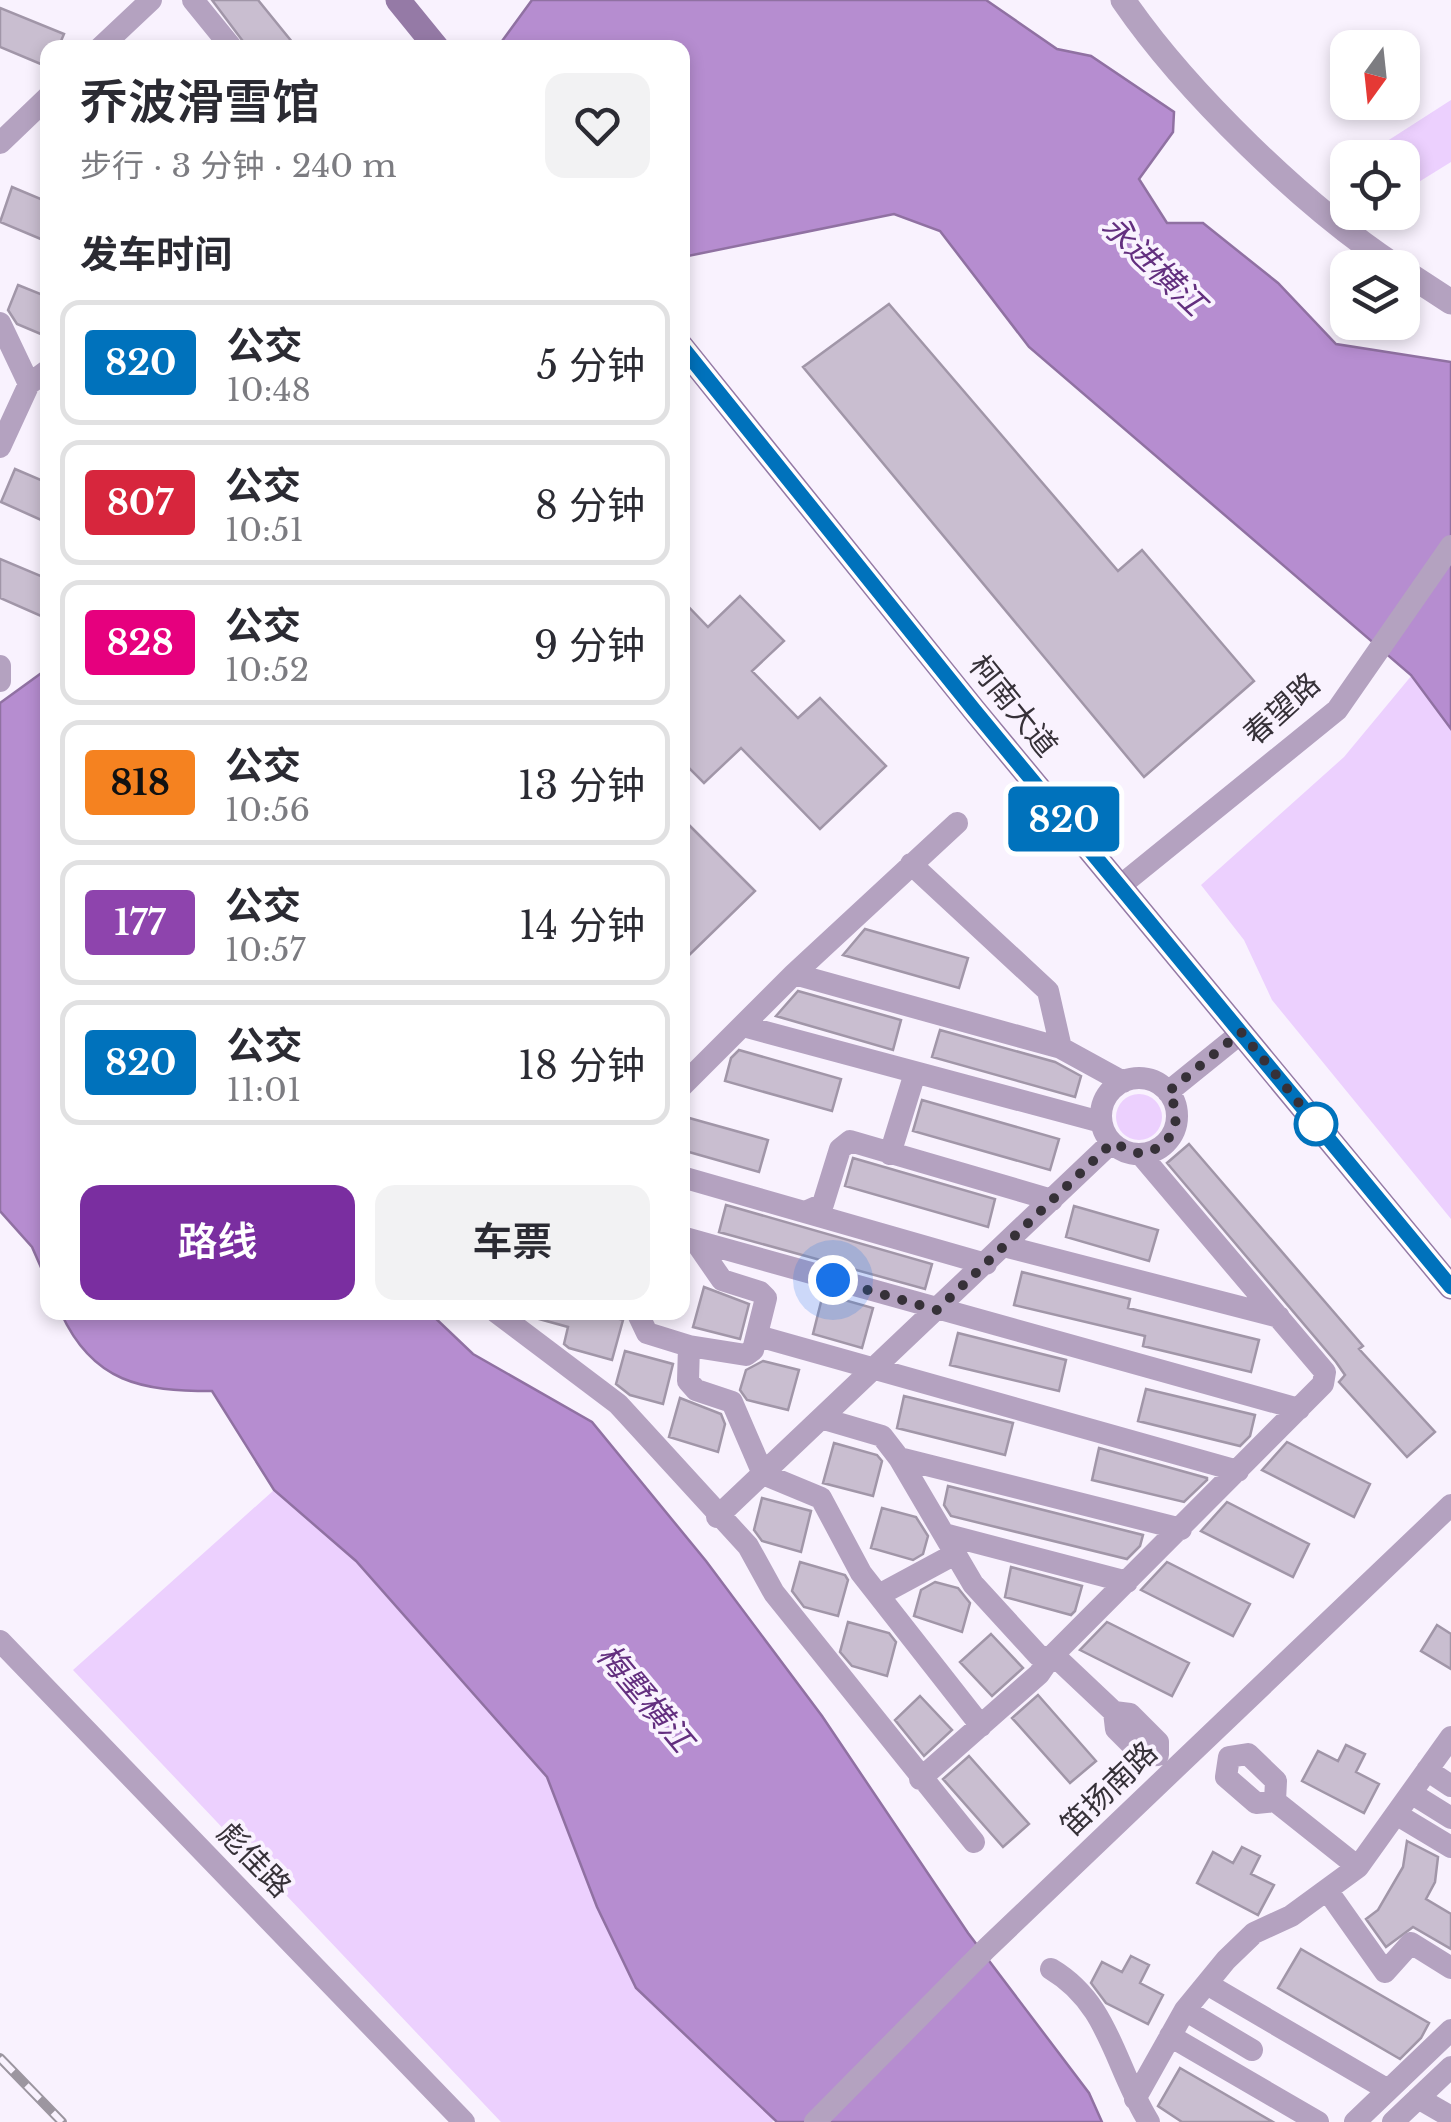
<!DOCTYPE html>
<html lang="zh">
<head>
<meta charset="utf-8">
<style>
  :root { --surface:#fff; --page:#f2f2f3; --text:#2b2b33; --muted:#7c7c81; --line:#e1e1e2; --accent:#7a2ea0 }
  body { margin:0; font-family:"Libre Baskerville","Noto Sans SC",serif; background:var(--page); color:var(--text); height:100vh; display:flex; flex-direction:column; font-size:38px; white-space:nowrap }
  * { box-sizing:border-box; margin:0 }
  p { font-size:32px; color:var(--muted) }
  .icon { flex:none; width:55px; height:55px; fill:none; stroke:currentColor; stroke-width:2; stroke-linecap:round; stroke-linejoin:round }
  .map { position:relative; flex:1; overflow:hidden }
  .details { position:absolute; left:40px; top:40px; width:650px; height:1280px; display:flex; flex-direction:column; background:var(--surface); border-radius:20px; box-shadow:0 5px 15px #0003 }
  .details>* { flex:none }
  .badge { padding:0 20px; border-radius:8px; font-size:35px; line-height:65px }
  .needle { width:65px; rotate:195deg }
  .tools { position:absolute; left:1330px; top:30px; display:grid; gap:20px }
  .tools a { display:grid; place-items:center; width:90px; height:90px; border-radius:20px; background:var(--surface); box-shadow:0 5px 15px #0003; font-size:50px }
  .you { position:absolute; width:50px; height:50px; margin:-25px; border:8px solid #fff; border-radius:50%; background:#1a73e8; box-shadow:0 0 0 15px #1a73e833 }
  .map>.badge { position:absolute; translate:-50% -50%; box-shadow:0 0 0 5px #fff }
  h2 { padding:0 40px; font-size:38px; line-height:90px }
  .round { display:grid; place-items:center; flex:none; width:105px; height:105px; border-radius:20px; background:var(--page) }
  .headline { display:flex; align-items:center; justify-content:space-between; height:170px; padding:0 40px }
  h1 { font-size:48px; font-weight:600; line-height:75px }
  .action { display:flex; gap:20px; margin-top:auto; padding:20px 40px }
  .action a { flex:1; height:115px; border-radius:20px; background:var(--accent); color:#fff; font-size:40px; font-weight:600; line-height:115px; text-align:center }
  .action a+a { background:var(--page); color:var(--text) }
  ul { padding:0; list-style:none }
  li { display:flex; align-items:center; gap:30px; height:125px; margin:0 20px 15px; padding:0 20px; border:5px solid var(--line); border-radius:20px }
  li div { flex:1 }
  li b { display:block; font-size:38px }
  li em { font-style:normal }
  li .badge { min-width:110px; font-weight:700; text-align:center }
  .map>svg:first-child { display:block }
</style>
</head>
<body>
<div class="map">
<svg width="1451" height="2122" viewBox="0 0 1451 2122">
  <rect width="100%" height="100%" fill="#f9f2fe"/>
  <path fill="#ecd0fe" d="M1451,100V162L1409,188L1403,178L1402,158L1390,157L1381,145Z
    M1412,675L1451,729V1219L1272,1000L1244,940L1201,885L1344,757Z
    M1116 1117a23 23 0 1 1 46 0a23 23 0 1 1-46 0Z
    M274,1490L356,1561L547,1777L597,1907L636,1988L775,2119L772,2122H501L73,1670Z"/>
  <path fill="#b68dd0" stroke="#9071a2" stroke-width="2.5" d="M532,0H986L1057,49L1091,56L1174,112L1173,132L1139,179L1167,223H1203L1278,283L1336,344L1451,362V729L1411,675L1029,347L940,231L894,214L683,257L682,48H497Z
    M47,669V1281L32,1247L0,1211V703Z
    M61,1313H430L473,1354L592,1422L706,1561L822,1716L968,1933L1089,2093L1102,2122H777L636,1988L597,1907L547,1777L356,1561L274,1490L212,1391C142,1391 93,1383 61,1313Z"/>
  <path fill="#c9bed0" stroke="#a196a8" stroke-width="2.5" d="M212,0H258L297,48H248Z
    M0,8L64,34L58,48H48V67L0,47Z
    M12,187L48,202V242L0,222Z
    M18,285L48,297V337L17,324L8,310Z
    M889,304L1118,571L1142,550L1254,681L1144,777L803,367Z
    M15,469L48,483V523L1,502Z
    M0,559L48,579V619L0,598Z
    M740,596L784,641L752,671L798,718L820,698L886,766L820,829L741,748L704,783L682,761V600L708,627Z
    M682,818L755,891L682,962Z
    M865,929L968,958L959,988L843,955Z
    M798,991L901,1020L893,1050L776,1016Z
    M940,1030L1055,1062L1081,1076L1075,1097L932,1057Z
    M739,1050L841,1079L832,1111L725,1081L731,1058Z
    M922,1100L1059,1139L1050,1170L913,1131Z
    M682,1116L768,1140L759,1172L682,1150Z
    M1189,1144L1363,1346L1359,1349L1435,1432L1407,1457L1339,1382L1345,1375L1336,1362L1167,1163Z
    M853,1158L995,1199L988,1227L845,1186Z
    M726,1205L932,1264L925,1289L719,1232Z
    M1074,1206L1158,1230L1149,1261L1066,1237Z
    M1022,1272L1130,1299L1128,1308L1259,1340L1251,1372L1143,1346L1145,1336L1014,1305Z
    M704,1287L749,1304L740,1339L693,1327Z
    M823,1294L873,1308L862,1348L813,1334Z
    M533,1312H596L623,1320L612,1360L569,1348L564,1344L568,1327L532,1317Z
    M958,1333L1066,1360L1059,1391L950,1365Z
    M625,1351L673,1364L663,1404L630,1395L616,1384Z
    M763,1361L799,1370L788,1410L747,1400L740,1390L746,1370Z
    M1146,1389L1255,1415L1250,1436L1240,1446L1138,1421Z
    M904,1396L1013,1423L1005,1455L897,1428Z
    M680,1398L721,1414L725,1424L718,1452L669,1437Z
    M1287,1442L1370,1484L1354,1517L1262,1470Z
    M834,1443L877,1455L882,1461L873,1496L823,1483Z
    M1099,1448L1207,1478V1480L1184,1502L1092,1480Z
    M948,1486L1143,1535L1140,1546L1127,1559L951,1516L944,1505Z
    M762,1498L811,1511L801,1552L762,1541L754,1530Z
    M1227,1502L1309,1544L1293,1577L1201,1531Z
    M882,1508L916,1517L928,1536L923,1554L913,1560L871,1548Z
    M800,1562L845,1575L848,1580L838,1616L804,1607L792,1591Z
    M1167,1562L1250,1604L1233,1636L1141,1590Z
    M1011,1567L1082,1586L1075,1611L1071,1615L1005,1597Z
    M935,1582L958,1588L970,1603L962,1632L914,1616L921,1590Z
    M848,1622L889,1633L896,1642L887,1676L852,1666L840,1652Z
    M1107,1622L1189,1663L1172,1696L1080,1650Z
    M1437,1625L1451,1634V1669L1421,1651Z
    M991,1634L1023,1668L992,1696L960,1662Z
    M1038,1695L1096,1761L1070,1783L1012,1718Z
    M920,1696L952,1730L924,1756L895,1720Z
    M1346,1745L1365,1754L1356,1772L1379,1784L1364,1813L1302,1781L1318,1751L1338,1761Z
    M969,1756L1029,1824L1003,1847L943,1779Z
    M1407,1841L1438,1857L1435,1882L1426,1899L1451,1914V1949L1413,1927L1386,1947L1366,1919L1378,1910L1403,1867Z
    M1242,1847L1260,1856L1251,1874L1274,1885L1258,1915L1197,1883L1213,1852L1233,1863Z
    M1301,1949L1429,2023L1421,2038L1400,2059L1278,1988Z
    M1131,1956L1149,1965L1140,1983L1163,1995L1148,2024L1106,2003L1091,1983L1102,1962L1122,1972Z
    M1180,2068L1273,2122H1182L1158,2106Z"/>
  <g fill="none" stroke-linecap="round" stroke-linejoin="round">
    <path stroke="#b4a2c0" stroke-width="22" d="M193,0L232,48
      M100,48L151,0
      M0,143L48,97
      M0,323L29,384
      M0,447L29,384L48,370
      M0,666V681
      M911,864L1048,991L1061,1048
      M1120,886L1337,710L1451,546
      M794,974L1061,1048L1123,1082
      M743,1026L1101,1122
      M1101 1116a38 38 0 1 1 76 0a38 38 0 1 1-76 0Z
      M682,1086L794,974L957,823
      M1168,1092L1241,1033
      M890,1154L915,1073
      M682,1177L986,1264
      M805,1212L823,1204L840,1149L850,1141L1052,1200
      M682,1237L1299,1409
      M1004,1246L1279,1317
      M496,1312L618,1404L748,1546L774,1593L974,1842
      M637,1312L647,1333L689,1346L688,1381L696,1390L732,1402L763,1474L821,1498L861,1573L981,1726
      M758,1336L1238,1471
      M689,1346L746,1355L753,1350L766,1298L760,1292L722,1280L695,1241
      M824,1419L882,1436L899,1458L973,1584L1038,1655L1061,1662L1114,1712
      M899,1458L1181,1529
      M717,1517L1111,1143
      M944,1534L1127,1582
      M879,1595L955,1554
      M0,1641L464,2122
      M1114,1712L1130,1714L1158,1742V1755L1143,1756L1116,1729Z
      M1248,1754L1276,1781L1275,1801L1256,1803L1226,1777L1229,1757Z
      M1427,1770L1451,1786
      M920,1779L1039,1674L1050,1658L1323,1384L1325,1372L1141,1155
      M1411,1793L1451,1818
      M1275,1801L1358,1867
      M1396,1814L1451,1847
      M1327,1890L1385,1972L1411,1943L1451,1968
      M1051,1969C1110,2004 1114,2066 1149,2122
      M1207,1984L1388,2090
      M1185,2010L1252,2050
      M1170,2036L1318,2122
      M1418,2098L1451,2117
      M1135,2099L1185,2010L1226,1960L1254,1933L1291,1916L1358,1867L1451,1737
      M815,2122L986,1949L1451,1505
      M1355,2122L1451,2030
      M1393,2122L1451,2067"/>
    <path stroke="#b4a2c0" stroke-width="25" d="M1123,0C1186,92 1305,207 1398,268
      M1402,270L1451,302"/>
    <path stroke="#957aa6" stroke-width="25" d="M398,0L437,48
      M682,347L974,710L1451,1287"/>
    <defs>
      <path id="rail" d="M0,2058L62,2122"/>
    </defs>
    <use href="#rail" stroke="#9c96a0" stroke-width="10"/>
    <use href="#rail" stroke="#f9f2fe" stroke-width="6" stroke-dasharray="19" stroke-linecap="butt"/>
  </g>
  <g fill="none" stroke-linecap="round" stroke-linejoin="round">
    <defs>
      <path id="line" d="M682,347L974,710L1451,1287"/>
    </defs>
    <use href="#line" stroke="#fff" stroke-width="22"/>
    <use href="#line" stroke="#0072bc" stroke-width="15"/>
    <path stroke="#363138" stroke-width="10" stroke-dasharray="0 18" d="M833,1280L937,1310L1112,1143L1141,1154C1173,1147 1185,1120 1168,1092L1241,1032L1316,1124"/>
  </g>
  <circle fill="#fff" stroke="#0072bc" stroke-width="5" cx="1316" cy="1124" r="20"/>
  <g text-anchor="middle" stroke-width="8" stroke-linejoin="round" paint-order="stroke">
    <g font-size="30" fill="#363138" stroke="#f9f2fe">
      <text transform="translate(1013 706) rotate(51)" y="10">柯南大道</text>
      <text transform="translate(1282 709) rotate(-42)" y="10">春望路</text>
      <text transform="translate(1109 1789) rotate(-44)" y="10">笛扬南路</text>
      <text transform="translate(254 1860) rotate(46)" y="10">彪佳路</text>
    </g>
    <g font-size="32" font-style="italic" fill="#632f7f" stroke="#f9f2fe">
      <text transform="translate(1154 265) rotate(44)" y="11">永进横江</text>
      <text transform="translate(645 1698) rotate(50)" y="11">梅墅横江</text>
    </g>
  </g>
</svg>
<div class="tools">
<a><svg class="needle" viewBox="-14 -14 28 28"><path d="M0-13l5 13h-10z" fill="#e53935"/><path d="M0 13l5-13h-10z" fill="#7c7c81"/></svg></a>
<a><svg class="icon" aria-label="locate" viewBox="0 0 24 24"><circle cx="12" cy="12" r="6"/><path d="M12 2v4M12 18v4M2 12h4M18 12h4"/></svg></a>
<a><svg class="icon" aria-label="layers" viewBox="0 0 24 24"><path d="M12 4l9 5-9 5-9-5zM3 14l9 5 9-5"/></svg></a>
</div>
<div class="you" style="left:833px;top:1280px"></div>
<b class="badge" style="left:1064px;top:819px;background:#0072bc;color:#fff">820</b>
<section class="details">
<div class="headline"><div><h1>乔波滑雪馆</h1><p>步行 · 3 分钟 · 240 m</p></div><a class="round"><svg class="icon" aria-label="heart" viewBox="0 0 24 24"><path d="M12 20l-8-8c-3-5 5-10 8-4 3-6 11-1 8 4z"/></svg></a></div>
<h2>发车时间</h2>
<ul>
<li><span class="badge" style="background:#0072bc;color:#fff">820</span><div><b>公交</b><p>10:48</p></div><em>5 分钟</em></li>
<li><span class="badge" style="background:#d7263d;color:#fff">807</span><div><b>公交</b><p>10:51</p></div><em>8 分钟</em></li>
<li><span class="badge" style="background:#e6007e;color:#fff">828</span><div><b>公交</b><p>10:52</p></div><em>9 分钟</em></li>
<li><span class="badge" style="background:#f58220;color:#111">818</span><div><b>公交</b><p>10:56</p></div><em>13 分钟</em></li>
<li><span class="badge" style="background:#8e44ad;color:#fff">177</span><div><b>公交</b><p>10:57</p></div><em>14 分钟</em></li>
<li><span class="badge" style="background:#0072bc;color:#fff">820</span><div><b>公交</b><p>11:01</p></div><em>18 分钟</em></li>
</ul>
<div class="action"><a>路线</a><a>车票</a></div>
</section>
</div>
</body>
</html>
